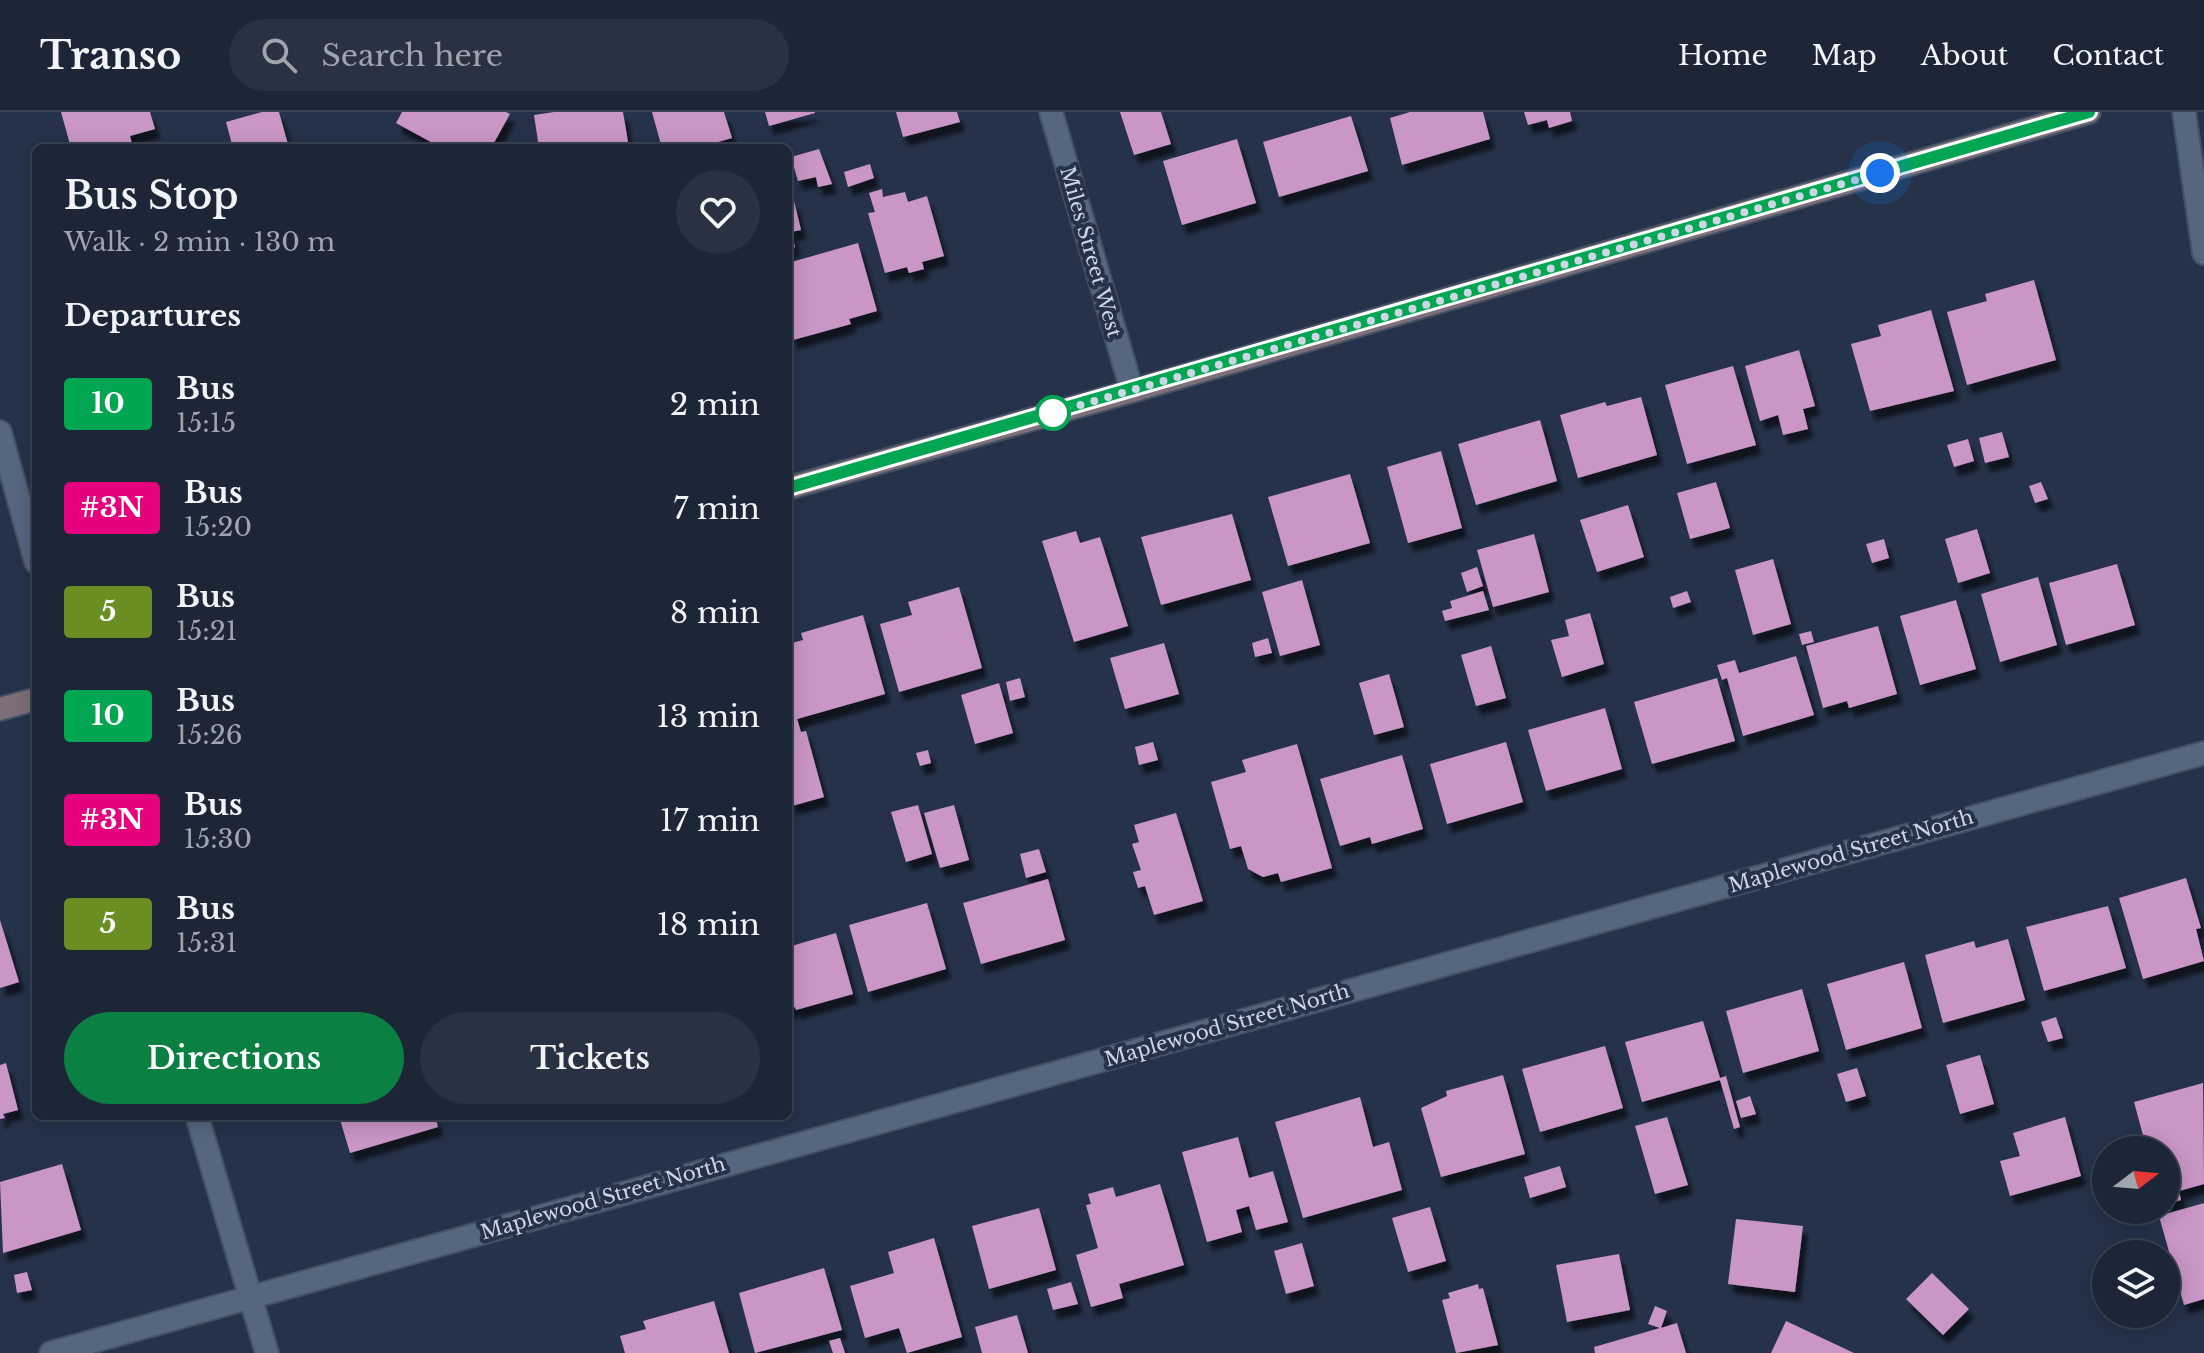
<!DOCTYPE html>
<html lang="en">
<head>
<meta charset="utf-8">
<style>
  :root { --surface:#1c2637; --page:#293242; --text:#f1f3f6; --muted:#a0a5ad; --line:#3a4352; --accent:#0b8043 }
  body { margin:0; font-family:"Libre Baskerville",serif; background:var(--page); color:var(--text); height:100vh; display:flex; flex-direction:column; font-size:30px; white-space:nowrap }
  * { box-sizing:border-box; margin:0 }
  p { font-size:26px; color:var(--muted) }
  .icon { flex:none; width:44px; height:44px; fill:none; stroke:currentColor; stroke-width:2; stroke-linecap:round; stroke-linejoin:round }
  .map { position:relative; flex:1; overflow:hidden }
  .drawer { position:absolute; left:32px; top:32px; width:760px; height:976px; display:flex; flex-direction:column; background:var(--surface); border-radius:12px; box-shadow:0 4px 20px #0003,0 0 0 2px var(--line) }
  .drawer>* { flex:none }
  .badge { padding:0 16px; border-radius:6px; font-size:28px; line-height:52px }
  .needle { width:52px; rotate:74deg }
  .buttons { position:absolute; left:2092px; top:1024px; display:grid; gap:16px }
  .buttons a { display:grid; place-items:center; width:88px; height:88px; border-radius:50%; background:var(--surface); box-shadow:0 4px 20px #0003,0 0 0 2px var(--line); font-size:40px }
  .you { position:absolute; width:40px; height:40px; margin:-20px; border:6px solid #fff; border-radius:50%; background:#1a73e8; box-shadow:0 0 0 12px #1a73e833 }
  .map>.badge { position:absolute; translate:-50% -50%; box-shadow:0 0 0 4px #fff }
  h2 { padding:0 32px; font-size:30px; line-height:72px }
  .round { display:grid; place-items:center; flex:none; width:84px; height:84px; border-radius:42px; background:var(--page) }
  .overview { display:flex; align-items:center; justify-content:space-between; height:136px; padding:0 32px }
  h1 { font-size:38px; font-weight:600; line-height:60px }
  .primary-button { display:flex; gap:16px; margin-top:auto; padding:16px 32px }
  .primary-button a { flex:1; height:92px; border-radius:48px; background:var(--accent); color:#fff; font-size:32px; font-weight:600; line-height:92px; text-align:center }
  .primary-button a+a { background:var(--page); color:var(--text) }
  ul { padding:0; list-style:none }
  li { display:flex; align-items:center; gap:24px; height:104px; padding:0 32px }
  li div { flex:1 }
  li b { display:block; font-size:30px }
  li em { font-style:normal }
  li .badge { min-width:88px; font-weight:700; text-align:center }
  header { display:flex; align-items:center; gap:48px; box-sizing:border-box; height:112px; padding:0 40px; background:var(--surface); border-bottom:2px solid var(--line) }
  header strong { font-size:38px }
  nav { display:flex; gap:44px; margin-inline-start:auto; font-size:28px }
  .search { width:560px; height:72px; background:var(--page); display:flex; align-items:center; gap:20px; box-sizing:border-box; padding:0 28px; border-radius:44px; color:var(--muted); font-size:30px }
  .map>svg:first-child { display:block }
</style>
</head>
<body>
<header>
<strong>Transo</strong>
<div class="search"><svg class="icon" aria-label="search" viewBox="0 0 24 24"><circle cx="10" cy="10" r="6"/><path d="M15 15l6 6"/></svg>Search here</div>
<nav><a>Home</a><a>Map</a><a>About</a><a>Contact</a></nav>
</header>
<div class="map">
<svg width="2204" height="1241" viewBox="0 0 2204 1241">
  <defs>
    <filter id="shadow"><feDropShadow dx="5" dy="9" stdDeviation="2" flood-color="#0009"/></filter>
  </defs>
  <rect width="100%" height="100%" fill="#253249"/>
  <path fill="#c996c6" filter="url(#shadow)" d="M61,0H150L155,17L130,24L133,36H71Z
    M262,0H279L289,36H233L226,10Z
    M402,0H506L510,2L491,36H442L396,11Z
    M554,0H623L629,36H539L534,3Z
    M652,0H724L732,26L697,36H662Z
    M765,0H815V1L769,14Z
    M896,0H957L960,10L903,25Z
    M1120,0H1161L1171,32L1134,43Z
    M1410,0H1483L1490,27L1402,53L1390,6Z
    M1524,0H1570L1572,9L1549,16L1547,8L1528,13Z
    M1351,4L1368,59L1279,85L1263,30Z
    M1237,27L1256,91L1182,113L1163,49Z
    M819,37L832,72L818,75L816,65L798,69L791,45Z
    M870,52L874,66L848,75L844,60Z
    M882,77L883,85L905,80L908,90L927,84L944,144L922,150L924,157L909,161L907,155L885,161L868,101L875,100L869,81Z
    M794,89L801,118L791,120L795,135L788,137V90Z
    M858,131L877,199L849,207L851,212L793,228L788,212V151Z
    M2034,168L2056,248L1967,273L1947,200L1987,189L1985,182Z
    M1931,198L1954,279L1870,299L1851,232L1881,224L1878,213Z
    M1799,238L1815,294L1803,297L1808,317L1783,323L1778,303L1760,309L1745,254Z
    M1733,254L1756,333L1687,352L1665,273Z
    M1641,285L1657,343L1578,366L1560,303L1605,290L1607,294Z
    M1540,308L1557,369L1476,393L1458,332Z
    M2002,320L2009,345L1985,351L1979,326Z
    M1968,327L1974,349L1954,355L1947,333Z
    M1441,339L1462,416L1408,431L1387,355Z
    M1350,362L1370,431L1288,454L1268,385Z
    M1716,370L1730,416L1690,427L1677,381Z
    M2041,370L2048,387L2035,391L2029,374Z
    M1628,393L1644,445L1597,460L1580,408Z
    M1232,402L1251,468L1161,493L1141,425Z
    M1977,417L1990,461L1958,471L1945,427Z
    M1076,419L1080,431L1100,425L1128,514L1074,530L1042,429Z
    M1534,422L1549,480L1493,495L1477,438Z
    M1884,427L1889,446L1872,451L1866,432Z
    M1773,447L1791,512L1753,523L1735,458Z
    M2117,452L2135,513L2066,533L2049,471Z
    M1477,455L1483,474L1467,480L1461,461Z
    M2038,465L2057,533L2000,550L1981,482Z
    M1302,468L1320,533L1280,544L1262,480Z
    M959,475L982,556L899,580L880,512L912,503L908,490Z
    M1483,479L1489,498L1445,509L1442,499L1452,496L1450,489Z
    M1687,479L1691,490L1673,496L1670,485Z
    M1956,488L1976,557L1920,573L1900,504Z
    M1590,501L1604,552L1562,565L1551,528L1569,524L1565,508Z
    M863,503L885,582L797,607L801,620L806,619L824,685L792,694L788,680V532L803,528L801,521Z
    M1878,514L1897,582L1849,596L1847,589L1823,596L1806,534Z
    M1811,519L1814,530L1802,533L1799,522Z
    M1268,526L1272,541L1255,545L1252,531Z
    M1164,531L1179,582L1125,597L1110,546Z
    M1491,534L1506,586L1476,594L1461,543Z
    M1796,544L1814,603L1743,624L1727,566L1722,568L1717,553L1735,548L1739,561Z
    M1389,562L1404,615L1374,623L1359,571Z
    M1020,566L1025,585L1010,589L1006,570Z
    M1717,566L1735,629L1652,652L1634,590Z
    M999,571L1013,621L975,632L961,583Z
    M1605,596L1622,657L1546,679L1528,618Z
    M1153,630L1158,648L1139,653L1135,635Z
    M1506,630L1523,690L1447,712L1430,652Z
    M1297,632L1332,756L1281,770L1278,761L1263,765L1248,757L1241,734L1230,737L1211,670L1246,660L1242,648Z
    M928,638L931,651L920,654L916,641Z
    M1402,643L1423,717L1372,732L1370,725L1340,734L1320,667Z
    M918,693L932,742L906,750L891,700Z
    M954,693L969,748L940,756L924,701Z
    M1176,701L1203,789L1154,803L1145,774L1138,776L1133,760L1141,758L1132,732L1139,730L1134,713Z
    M1039,737L1046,760L1026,766L1020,742Z
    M2186,766L2201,816L2196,817L2204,849L2143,867L2119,786Z
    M1048,767L1065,828L981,852L963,791Z
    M927,791L946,857L868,880L849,813Z
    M2108,794L2126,856L2044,879L2026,815Z
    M0,808L19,870L0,876Z
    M836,821L853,882L796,898L795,895L788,897V835Z
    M2008,827L2025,888L1943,911L1925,843L1974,829L1976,836Z
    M1904,850L1922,916L1846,938L1827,872Z
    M1802,877L1819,939L1743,961L1726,899Z
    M2056,905L2063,926L2048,930L2041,910Z
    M1703,909L1720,966L1726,964L1740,1015L1734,1017L1720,968L1642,990L1625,930Z
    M1605,934L1623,996L1540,1020L1522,957Z
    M1980,943L1994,992L1960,1002L1946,953Z
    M6,951L18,998L3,1002L5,1006L0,1007V953Z
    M1857,956L1866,984L1846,990L1837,962Z
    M1503,963L1525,1042L1441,1065L1421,996L1447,984L1446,979Z
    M2203,971L2204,1072L2179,1079L2181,1088L2166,1092V1038H2147L2134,990Z
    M1750,984L1756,1002L1741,1006L1736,989Z
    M1360,985L1373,1035L1389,1030L1402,1078L1303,1106L1275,1010Z
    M339,1004H435L438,1015L350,1041Z
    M1667,1005L1688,1073L1655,1082L1635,1014Z
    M2065,1005L2081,1064L2010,1084L2000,1049L2020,1044L2013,1021Z
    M1238,1025L1249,1066L1273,1059L1288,1110L1256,1118L1249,1094L1236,1098L1242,1120L1207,1130L1182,1040Z
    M62,1052L81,1118L3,1141L0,1070Z
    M1560,1054L1566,1075L1530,1086L1524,1065Z
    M1160,1072L1184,1153L1119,1172L1123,1186L1091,1195L1076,1143L1098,1136L1086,1093L1091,1092L1088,1082L1113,1075L1116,1085Z
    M2204,1091V1187L2184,1193L2159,1104Z
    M1430,1095L1446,1149L1408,1160L1392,1106Z
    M1039,1096L1056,1158L989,1177L972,1114Z
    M1736,1107L1803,1114L1795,1180L1728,1172Z
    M934,1126L962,1225L907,1241L899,1216L865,1226L850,1174L894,1161L888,1140Z
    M1302,1131L1314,1174L1286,1182L1274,1139Z
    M1619,1142L1630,1198L1567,1210L1556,1153Z
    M824,1156L842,1218L755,1241L739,1181Z
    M27,1160L32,1178L17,1181L14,1163Z
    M1932,1161L1969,1197L1943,1223L1906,1187Z
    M1071,1170L1078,1192L1053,1198L1047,1177Z
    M1478,1172L1479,1177L1483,1176L1498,1233L1456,1241L1442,1188L1450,1186L1448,1181Z
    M714,1189L729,1241H625L620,1224L646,1217L643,1209Z
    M1655,1194L1667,1199L1661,1216L1677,1211L1686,1241H1595L1594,1235L1660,1216L1648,1212Z
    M1017,1203L1028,1241H982L975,1215Z
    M1786,1209L1854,1241H1771Z
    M840,1226L845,1241H833L829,1229Z"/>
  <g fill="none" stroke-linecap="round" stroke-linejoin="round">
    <defs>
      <path id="minor" d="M1051,0L1132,279
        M2184,0L2204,141
        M51,1241L2204,641"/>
      <path id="tertiary" d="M0,320L36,450
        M197,1004L267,1241"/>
      <path id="secondary" d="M788,376L1132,279L2089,0
        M0,597L36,587"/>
    </defs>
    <use href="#minor" stroke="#434f62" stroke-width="26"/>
    <use href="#tertiary" stroke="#434f62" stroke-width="26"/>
    <use href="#secondary" stroke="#434f62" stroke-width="26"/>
    <use href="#minor" stroke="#56667f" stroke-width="22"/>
    <use href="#tertiary" stroke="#56667f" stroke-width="22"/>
    <use href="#secondary" stroke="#7d6f77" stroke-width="22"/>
  </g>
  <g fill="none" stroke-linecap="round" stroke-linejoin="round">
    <defs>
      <path id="line" d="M788,376L2089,0"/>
    </defs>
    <use href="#line" stroke="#fff" stroke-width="18"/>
    <use href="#line" stroke="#00a651" stroke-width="12"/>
    <path stroke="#cdd6e5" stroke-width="8" stroke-dasharray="0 14.4" d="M1053,301L1046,303L1880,61"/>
  </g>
  <circle fill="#fff" stroke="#00a651" stroke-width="4" cx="1053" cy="301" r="16"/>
  <g text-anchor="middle" stroke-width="8" stroke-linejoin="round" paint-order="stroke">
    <g font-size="20" fill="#cdd6e5" stroke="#253249">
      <text transform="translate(1091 140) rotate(74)" y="7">Miles Street West</text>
      <text transform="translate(1851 739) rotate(-16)" y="7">Maplewood Street North</text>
      <text transform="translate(1227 913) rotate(-16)" y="7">Maplewood Street North</text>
      <text transform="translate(603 1086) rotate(-16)" y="7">Maplewood Street North</text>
    </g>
  </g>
</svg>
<div class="buttons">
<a><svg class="needle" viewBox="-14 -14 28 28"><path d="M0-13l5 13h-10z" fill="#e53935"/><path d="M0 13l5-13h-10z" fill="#a0a5ad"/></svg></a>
<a><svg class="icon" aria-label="layers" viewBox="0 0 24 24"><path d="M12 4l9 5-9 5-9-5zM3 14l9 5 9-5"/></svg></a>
</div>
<div class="you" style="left:1880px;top:61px"></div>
<section class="drawer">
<div class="overview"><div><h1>Bus Stop</h1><p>Walk · 2 min · 130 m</p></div><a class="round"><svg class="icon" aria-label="heart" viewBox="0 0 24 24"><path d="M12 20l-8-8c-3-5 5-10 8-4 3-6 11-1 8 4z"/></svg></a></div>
<h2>Departures</h2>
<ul>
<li><span class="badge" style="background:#00a651;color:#fff">10</span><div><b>Bus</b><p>15:15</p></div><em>2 min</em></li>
<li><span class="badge" style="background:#e6007e;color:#fff">#3N</span><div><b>Bus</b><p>15:20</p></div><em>7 min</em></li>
<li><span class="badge" style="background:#6b8e23;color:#fff">5</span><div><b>Bus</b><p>15:21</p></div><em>8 min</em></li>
<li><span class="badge" style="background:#00a651;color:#fff">10</span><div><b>Bus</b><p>15:26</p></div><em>13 min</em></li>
<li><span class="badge" style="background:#e6007e;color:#fff">#3N</span><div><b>Bus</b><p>15:30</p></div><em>17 min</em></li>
<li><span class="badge" style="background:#6b8e23;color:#fff">5</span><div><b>Bus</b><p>15:31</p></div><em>18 min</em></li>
</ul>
<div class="primary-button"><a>Directions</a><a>Tickets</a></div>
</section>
</div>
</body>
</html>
